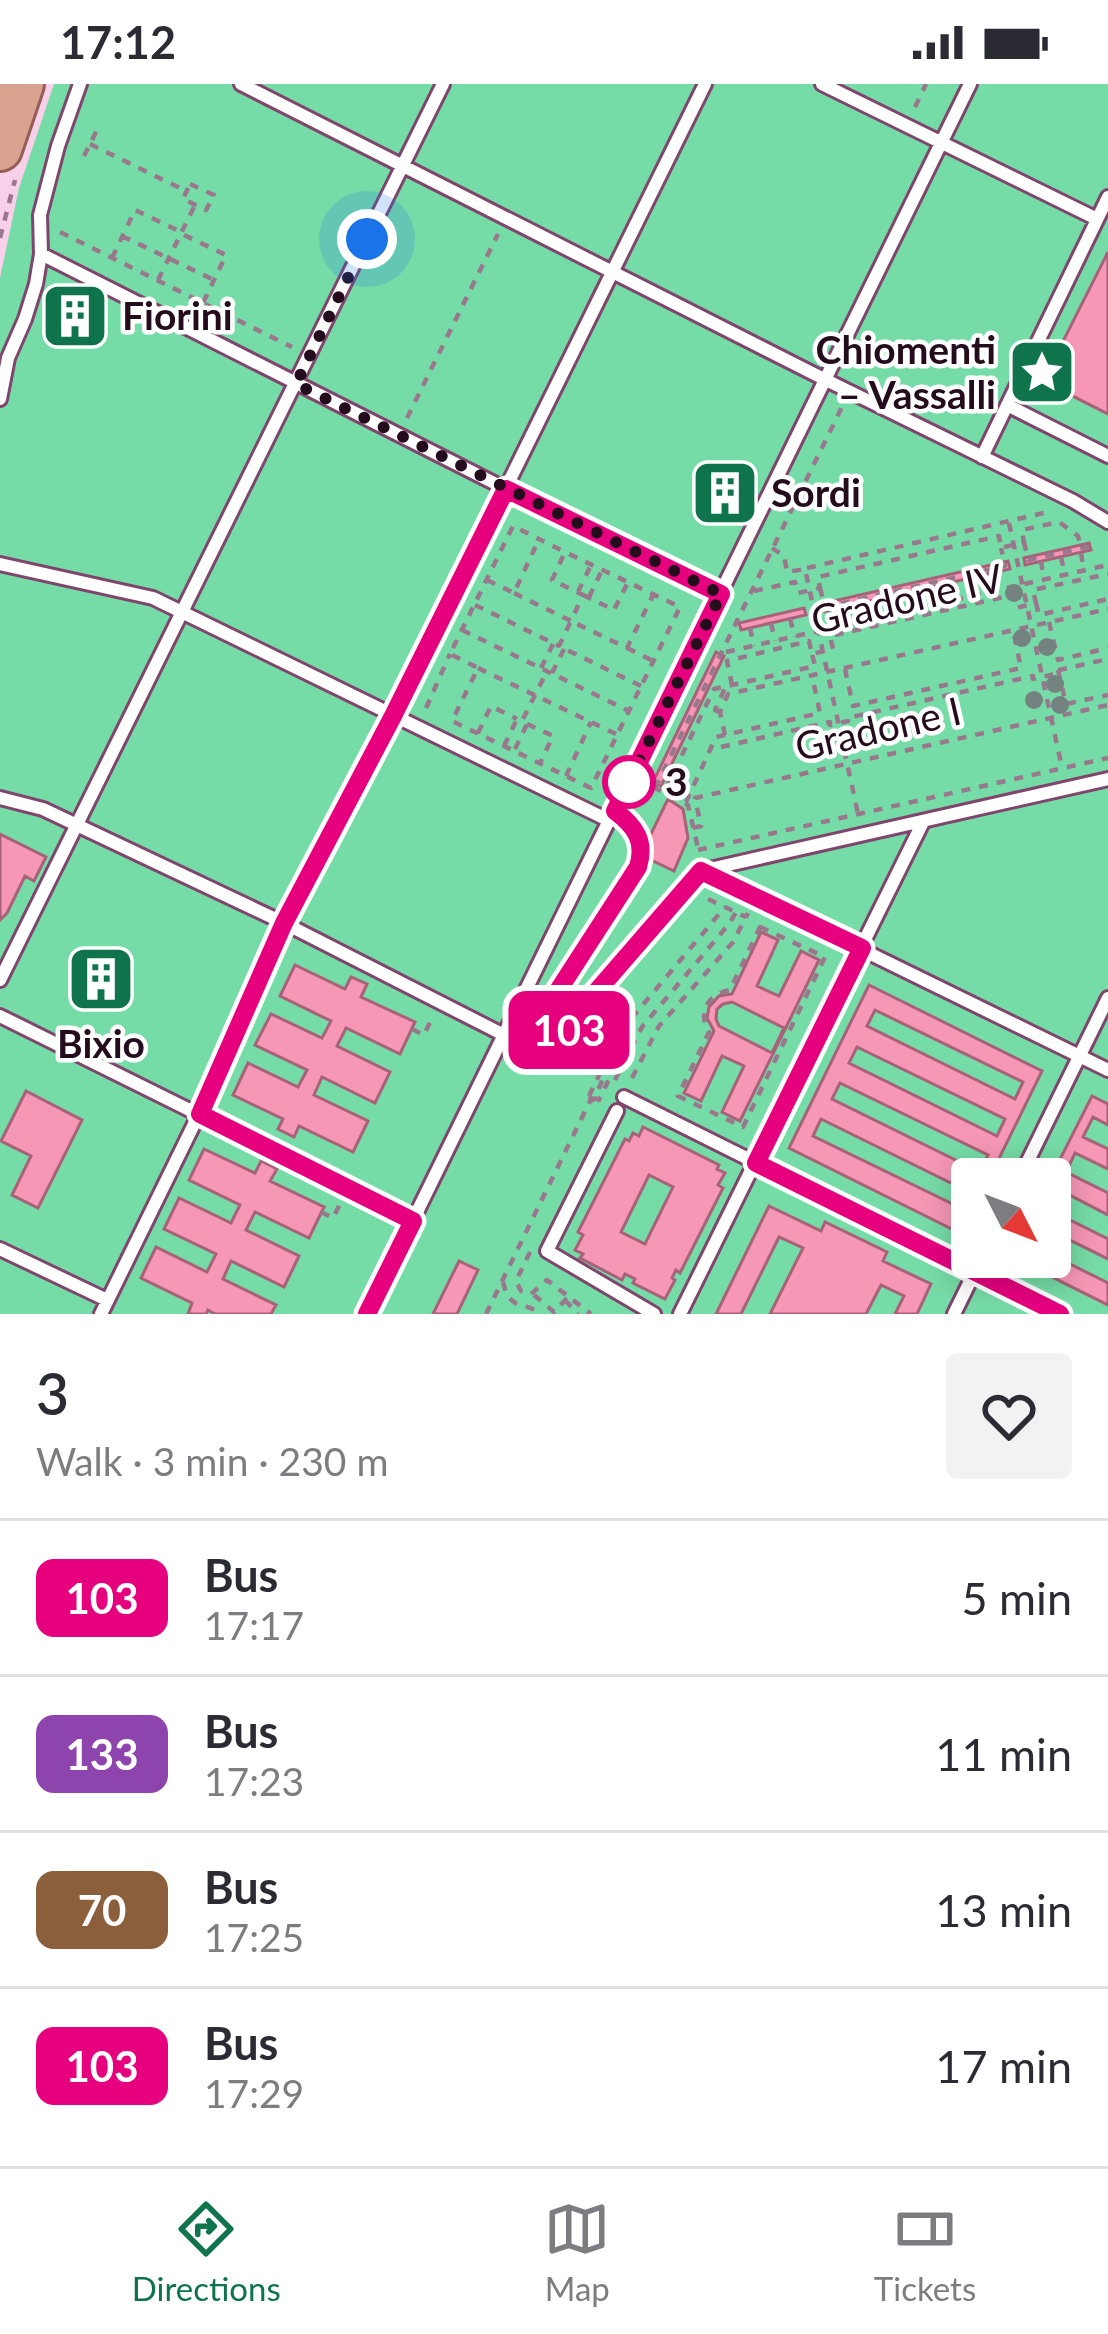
<!DOCTYPE html>
<html lang="en">
<head>
<meta charset="utf-8">
<style>
  :root { --surface:#fff; --page:#f2f2f3; --text:#2b2b33; --muted:#7c7c81; --line:#e1e1e2; --accent:#0f734b }
  body { margin:0; font-family:Lato,sans-serif; background:var(--page); color:var(--text); height:100vh; display:flex; flex-direction:column; font-size:45px; white-space:nowrap }
  * { box-sizing:border-box; margin:0 }
  p { font-size:39px; color:var(--muted) }
  .icon { flex:none; width:66px; height:66px; fill:none; stroke:currentColor; stroke-width:2; stroke-linecap:round; stroke-linejoin:round }
  .map { position:relative; height:1230px; overflow:hidden }
  .panel { display:flex; flex-direction:column; background:var(--surface); flex:1 }
  .panel>* { flex:none }
  .badge { padding:0 24px; border-radius:18px; font-size:42px; line-height:78px }
  .needle { width:78px; rotate:132deg }
  .tools { position:absolute; left:951px; top:1074px; display:grid; gap:24px }
  .tools a { display:grid; place-items:center; width:120px; height:120px; border-radius:12px; background:var(--surface); box-shadow:0 6px 30px #0003; font-size:60px }
  .you { position:absolute; width:60px; height:60px; margin:-30px; border:9px solid #fff; border-radius:50%; background:#1a73e8; box-shadow:0 0 0 18px #1a73e833 }
  .map>.badge { position:absolute; translate:-50% -50%; box-shadow:0 0 0 6px #fff }
  .round { display:grid; place-items:center; flex:none; width:126px; height:126px; border-radius:12px; background:var(--page) }
  .overview { display:flex; align-items:center; justify-content:space-between; height:204px; padding:0 36px }
  h1 { font-size:57px; font-weight:600; line-height:90px }
  ul { padding:0; list-style:none }
  li { display:flex; align-items:center; gap:36px; height:156px; padding:0 36px; border-top:3px solid var(--line) }
  li div { flex:1 }
  li b { display:block; font-size:45px }
  li em { font-style:normal }
  li .badge { min-width:132px; font-weight:700; text-align:center }
  .status { display:flex; justify-content:space-between; align-items:center; height:84px; padding:0 60px; background:var(--surface); direction:ltr }
  .status svg { height:33px; fill:currentColor }
  .tab-bar { display:flex; justify-content:space-around; align-items:center; height:168px; border-top:3px solid var(--line); background:var(--surface); font-size:33px; color:var(--muted) }
  .tab-bar a { display:grid; justify-items:center; gap:6px }
  .tab-bar .current { color:var(--accent) }
  .map>svg:first-child { display:block }
</style>
</head>
<body>
<div class="status"><b>17:12</b><svg viewBox="0 0 49 12"><path d="M0 12V9h3v3zM5 12V6h3v6zM10 12V3h3v9zM15 12V0h3v12zM26 1h20v11H26zM47 4h2v5h-2z"/></svg></div>
<div class="map">
<svg width="1108" height="1230" viewBox="0 0 1108 1230">
  <rect width="100%" height="100%" fill="#f9d0ea"/>
  <path fill="#76dca7" fill-rule="evenodd" d="M54,0H1108V1230H0V194L19,104ZM972,1095H1050V1173H972Z"/>
  <path fill="#f697b6" stroke="#a86178" stroke-width="3" fill-rule="evenodd" d="M1108,168V330L1043,297Z
    M1089,459L1091,466L1025,481L1024,474Z
    M1008,477L1010,485L822,528L820,520Z
    M804,524L806,531L741,546L739,539Z
    M716,568L724,572L661,702L653,698Z
    M668,715L683,725L688,754L674,787L649,775V754Z
    M0,750L46,773L34,797L25,792L7,829L0,836Z
    M761,848L778,856L757,902L779,912L801,867L819,876L740,1037L722,1028L744,982L722,972L701,1017L684,1009L714,947L707,934L709,923L719,912L732,910ZM732,918L784,944L772,969L719,942L716,935L717,925L723,920Z
    M295,881L345,905L351,893L367,900L361,913L415,938L400,970L346,944L337,962L390,988L375,1019L322,993L314,1011L368,1037L353,1068L299,1042L294,1053L278,1045L283,1035L233,1011L248,979L298,1003L307,986L255,961L271,930L322,954L331,937L280,912Z
    M869,901L1042,987L989,1095H972V1130L962,1150L789,1064ZM875,926L1023,998L1015,1015L867,942ZM857,963L1005,1035L997,1052L849,979ZM840,999L988,1071L980,1088L832,1015ZM821,1035L969,1108L961,1124L813,1052Z
    M26,1007L82,1036L38,1124L12,1111L31,1072L1,1057Z
    M1092,1012L1108,1020V1041L1093,1033L1083,1053L1108,1065V1085L1075,1069L1066,1088L1108,1109V1131L1058,1105L1050,1120V1095Z
    M643,1043L719,1081L717,1085L725,1089L718,1101L723,1104L680,1189L676,1186L672,1194L675,1196L665,1215L633,1199L635,1195L625,1190L622,1196L580,1174L583,1170L575,1166L583,1151L578,1148L625,1055L629,1057L633,1049L639,1052ZM649,1091L673,1103L645,1160L621,1148Z
    M204,1065L255,1089L261,1077L277,1085L270,1097L324,1123L309,1154L255,1128L246,1146L299,1172L284,1203L231,1177L223,1195L276,1221L271,1230H215L208,1226L206,1230H188L192,1219L141,1194L156,1163L207,1188L216,1170L164,1145L179,1114L231,1139L240,1121L189,1096Z
    M769,1122L821,1147L825,1138L887,1168L883,1177L931,1200L917,1230H895L904,1212L881,1201L866,1230H770L803,1164L779,1153L741,1230H716Z
    M1050,1126L1108,1155V1175L1050,1146Z
    M1050,1170L1108,1199V1221L1012,1173H1050Z
    M459,1177L478,1186L457,1230H433Z"/>
  <g fill="none" stroke-linecap="round" stroke-linejoin="round">
    <defs>
      <path id="service" d="M241,0L826,296L1073,417L1108,438
        M822,0L1097,135
        M41,170L506,405L721,510
        M0,315L8,274L25,235L36,200L41,170L40,131L58,62L80,0
        M1007,321L1108,372
        M982,373L1108,113
        M0,480L153,514L610,737
        M0,714L43,725L284,839L504,951
        M615,727C635,742 646,757 637,783L570,885L552,917L548,927L556,945L569,946L577,940L590,915L701,787L1108,695
        M703,788L1108,986
        M0,896L443,0
        M0,932L413,1137
        M624,1013L1060,1230
        M617,1027L547,1167L654,1230
        M1019,1095L1108,914
        M0,1165L107,1216
        M101,1230L199,1030L284,839L393,633L705,0
        M367,1230L970,0
        M680,1230L923,738
        M954,1230L982,1173"/>
      <path id="trunk" d="M0,65L22,0"/>
    </defs>
    <use href="#service" stroke="#7f456d" stroke-width="18"/>
    <use href="#trunk" stroke="#935e55" stroke-width="48"/>
    <path stroke="#99778d" stroke-width="4.5" stroke-dasharray="9 9" stroke-linecap="butt" d="M915,23L926,0
      M90,60L186,107
      M84,72L97,46
      M190,100L214,111L206,126L183,115Z
      M60,148L292,263
      M184,151L226,171L203,219
      M122,152L214,196
      M0,154L15,96
      M112,174L135,126L177,146
      M158,196L195,121
      M407,334L498,150
      M1009,439L1062,684
      M1024,458L1028,476L1096,461
      M772,464L784,472L787,488L805,485L858,730
      M1081,469L1084,487
      M1061,473L1065,491
      M1041,477L1044,496
      M807,484L1052,427
      M991,489L995,507
      M972,493L976,511
      M487,496L514,509L539,455
      M954,497L958,515
      M935,502L939,520
      M820,504L825,523L1005,482L1001,464
      M917,506L921,524
      M754,507L795,498L798,509L820,504L818,493L999,452L1001,464L1024,458L1022,446L1059,438L1078,452L1081,464
      M578,508L591,481
      M514,509L571,537L583,511L552,496L565,468L680,523L591,704L452,637L478,584L450,570L513,442L565,468
      M898,510L902,528
      M583,511L614,526L628,498
      M589,513L602,486
      M877,515L881,533
      M860,519L864,537
      M1036,519L1039,531L1108,515
      M475,521L559,562
      M841,523L845,541
      M790,535L795,553
      M1049,538L1058,576L1108,564
      M771,539L775,557
      M750,544L754,562
      M462,546L629,627
      M627,564L653,577
      M726,568L1108,481
      M478,584L618,651
      M541,584L553,560
      M845,585L853,622L1021,584L1013,546
      M1058,586L1066,620L1108,611
      M552,589L564,565
      M732,601L727,577L809,557L812,570L833,565L830,552L1013,511L1016,524L1036,519L1033,506L1108,490
      M641,602L559,562L571,537L627,564L653,511
      M426,624L450,570
      M719,628L715,626L726,602
      M527,640L553,652L540,679
      M478,649L491,622L517,635
      M725,651L720,628L728,610L1108,525
      M504,662L517,635
      M721,663L830,638V641L848,637L847,634L1033,592V595L1051,591L1050,588L1108,575
      M515,665L527,640L522,637L547,587
      M566,692L591,638
      M653,703L688,721L698,764
      M655,704L843,321
      M666,704L714,605L815,582L812,570
      M686,718L716,653L820,629L812,592
      M693,744L701,742L695,714L1108,621
      M698,766L1108,674
      M708,815L746,833
      M760,843L825,873L743,1043L678,1012L709,948C697,928 708,910 730,906Z
      M412,945L424,951L431,936
      M607,982L631,935L725,823
      M632,994L659,942L733,858L748,829
      M615,996L642,943L729,840L736,828
      M589,1012L593,1016L609,983L604,980L603,983
      M589,1012L602,985
      M594,1014L599,1016L612,989L607,986
      M321,1128L333,1134L340,1120
      M530,1168L516,1197L521,1207L531,1210L547,1196L591,1230
      M503,1198C510,1229 525,1216 540,1230
      M534,1211L554,1228L569,1212
      M565,1216L578,1230
      M486,1230L591,1015"/>
    <use href="#service" stroke="#fff" stroke-width="12"/>
    <use href="#trunk" stroke="#d8a28f" stroke-width="42"/>
  </g>
  <g fill="#748280">
    <circle cx="1014" cy="509" r="9"/>
    <circle cx="1022" cy="554" r="9"/>
    <circle cx="1047" cy="563" r="9"/>
    <circle cx="1055" cy="600" r="9"/>
    <circle cx="1034" cy="616" r="9"/>
    <circle cx="1060" cy="621" r="9"/>
  </g>
  <g fill="none" stroke-linecap="round" stroke-linejoin="round">
    <defs>
      <path id="line" d="M367,1230L413,1137L200,1030L284,839L393,632L506,405L721,510L615,727C635,742 646,757 638,783L552,916L548,927L553,942L561,947L577,940L590,915L701,787L862,864L756,1079L1060,1230"/>
    </defs>
    <use href="#line" stroke="#fff" stroke-width="27"/>
    <use href="#line" stroke="#e6007e" stroke-width="18"/>
    <path stroke="#240c1d" stroke-width="12" stroke-dasharray="0 21.6" d="M367,155L296,300L721,510L629,698"/>
  </g>
  <defs>
    <symbol id="building-square" viewBox="-11 -11 22 22"><rect x="-9" y="-9" width="18" height="18" rx="4" fill="#0f734b" stroke="#fff"/><path d="M-4-6H4V6H1V3H-1V6H-4ZM-2.5-4.3h1.7v1.8h-1.7ZM.8-4.3h1.7v1.8H.8ZM-2.5-1h1.7V.8h-1.7ZM.8-1h1.7V.8H.8Z" fill="#fff"/></symbol>
    <symbol id="sight-square" viewBox="-11 -11 22 22"><rect x="-9" y="-9" width="18" height="18" rx="4" fill="#0f734b" stroke="#fff"/><path d="M0-6L1.8-2.2L6-1.7L2.9 1.2L3.7 5.4L0 3.3L-3.7 5.4L-2.9 1.2L-6-1.7L-1.8-2.2Z" fill="#fff"/></symbol>
  </defs>
  <g fill-rule="evenodd">
    <use href="#building-square" x="37" y="194" width="76" height="76"/>
    <use href="#sight-square" x="1004" y="250" width="76" height="76"/>
    <use href="#building-square" x="687" y="371" width="76" height="76"/>
    <use href="#building-square" x="63" y="857" width="76" height="76"/>
  </g>
  <circle fill="#fff" stroke="#e6007e" stroke-width="6" cx="629" cy="698" r="24"/>
  <g text-anchor="middle" stroke-width="9" stroke-linejoin="round" paint-order="stroke">
    <g font-size="39" font-weight="bold" fill="#240c1d" stroke="#fff" text-anchor="start">
      <text x="122" y="246">Fiorini</text>
      <text x="996" y="280" text-anchor="end">Chiomenti<tspan x="996" dy="45">– Vassalli</tspan></text>
      <text x="771" y="423">Sordi</text>
      <text x="101" y="974" text-anchor="middle">Bixio</text>
    </g>
    <g font-size="39" fill="#240c1d" stroke="#fff">
      <text transform="translate(907 515) rotate(-13)" y="14">Gradone IV</text>
      <text transform="translate(878 645) rotate(-13)" y="14">Gradone I</text>
    </g>
    <g font-size="39" font-weight="bold" fill="#240c1d" stroke="#fff" text-anchor="start">
      <text x="665" y="712">3</text>
    </g>
  </g>
</svg>
<div class="tools">
<a><svg class="needle" viewBox="-14 -14 28 28"><path d="M0-13l5 13h-10z" fill="#e53935"/><path d="M0 13l5-13h-10z" fill="#7c7c81"/></svg></a>
</div>
<div class="you" style="left:367px;top:155px"></div>
<b class="badge" style="left:569px;top:946px;background:#e6007e;color:#fff">103</b>
</div>
<section class="panel">
<div class="overview"><div><h1>3</h1><p>Walk · 3 min · 230 m</p></div><a class="round"><svg class="icon" aria-label="heart" viewBox="0 0 24 24"><path d="M12 20l-8-8c-3-5 5-10 8-4 3-6 11-1 8 4z"/></svg></a></div>
<ul>
<li><span class="badge" style="background:#e6007e;color:#fff">103</span><div><b>Bus</b><p>17:17</p></div><em>5 min</em></li>
<li><span class="badge" style="background:#8e44ad;color:#fff">133</span><div><b>Bus</b><p>17:23</p></div><em>11 min</em></li>
<li><span class="badge" style="background:#8b5e3c;color:#fff">70</span><div><b>Bus</b><p>17:25</p></div><em>13 min</em></li>
<li><span class="badge" style="background:#e6007e;color:#fff">103</span><div><b>Bus</b><p>17:29</p></div><em>17 min</em></li>
</ul>
</section>
<nav class="tab-bar">
<a class="current"><svg class="icon" aria-label="directions" viewBox="0 0 24 24"><path d="M12 3l9 9-9 9-9-9zM9 14v-3h6M13 9l2 2-2 2"/></svg>Directions</a>
<a><svg class="icon" aria-label="map" viewBox="0 0 24 24"><path d="M3 6l6-2 6 2 6-2v14l-6 2-6-2-6 2zM9 4v14M15 6v14"/></svg>Map</a>
<a><svg class="icon" aria-label="tickets" viewBox="0 0 24 24"><path d="M3 7h18v10H3zM15 7v10"/></svg>Tickets</a>
</nav>
</body>
</html>
